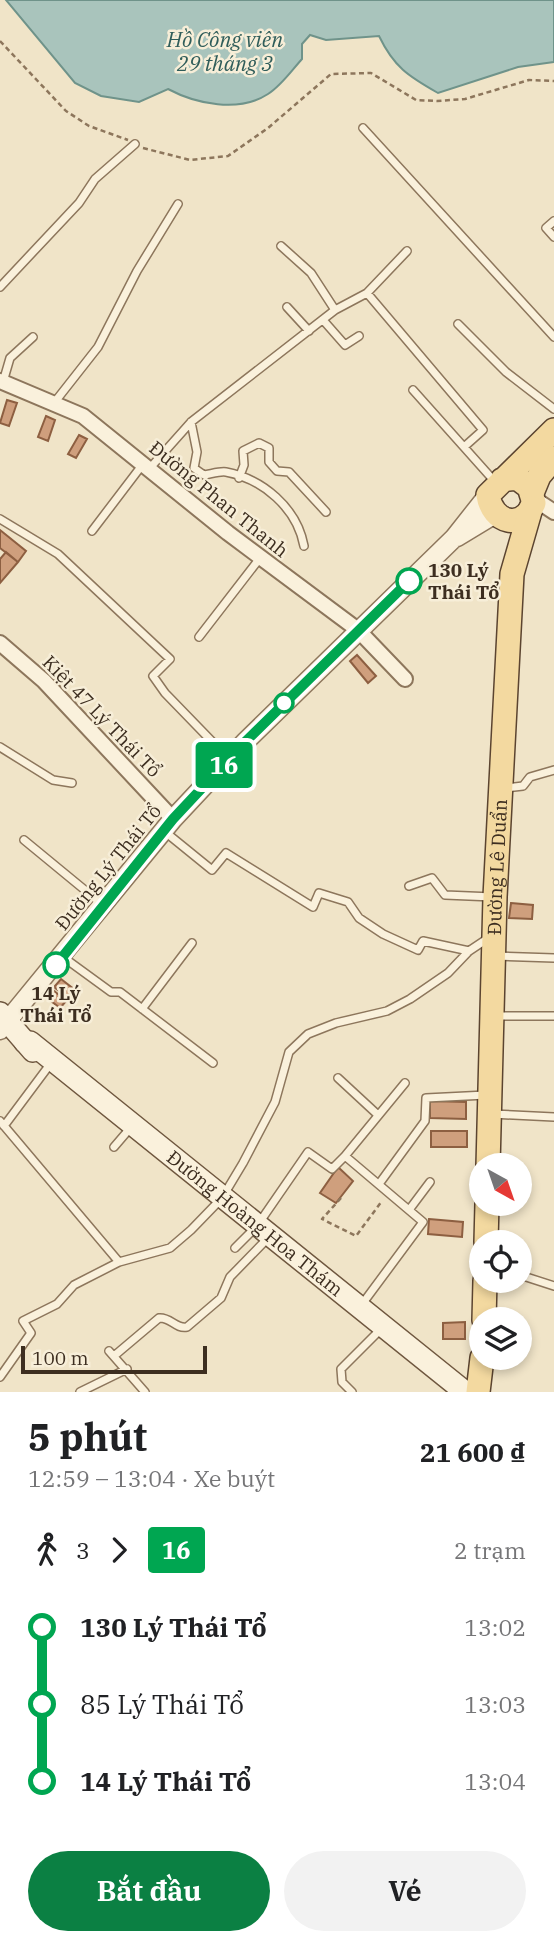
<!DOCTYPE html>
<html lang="vi">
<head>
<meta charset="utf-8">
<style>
  :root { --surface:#fff; --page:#f2f2f2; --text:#202124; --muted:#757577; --accent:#0b8043 }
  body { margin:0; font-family:"IBM Plex Serif",serif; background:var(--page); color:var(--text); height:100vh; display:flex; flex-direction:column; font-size:26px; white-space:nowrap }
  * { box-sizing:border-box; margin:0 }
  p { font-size:23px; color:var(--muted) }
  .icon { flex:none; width:38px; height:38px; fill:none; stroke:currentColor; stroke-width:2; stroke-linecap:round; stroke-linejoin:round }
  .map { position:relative; height:1392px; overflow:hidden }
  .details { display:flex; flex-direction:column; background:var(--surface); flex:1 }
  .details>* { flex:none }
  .badge { padding:0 14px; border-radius:5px; font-size:24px; line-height:46px }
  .needle { width:46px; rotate:140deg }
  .buttons { position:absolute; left:469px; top:1153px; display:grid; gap:14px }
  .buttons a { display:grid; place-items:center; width:63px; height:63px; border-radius:50%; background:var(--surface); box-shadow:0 4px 10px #0003; font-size:35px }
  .scale { position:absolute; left:21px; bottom:18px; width:186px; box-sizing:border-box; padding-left:7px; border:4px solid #3d2e20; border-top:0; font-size:19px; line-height:24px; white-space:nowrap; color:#3d2e20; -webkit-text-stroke:5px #f7eed8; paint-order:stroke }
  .map>.badge { position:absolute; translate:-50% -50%; box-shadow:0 0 0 4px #fff }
  .legs { display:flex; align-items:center; gap:10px; height:77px; padding:0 28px; font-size:23px }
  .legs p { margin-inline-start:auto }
  .head { display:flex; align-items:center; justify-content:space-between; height:119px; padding:0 28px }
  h1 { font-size:38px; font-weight:800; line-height:52px }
  .cta { display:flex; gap:14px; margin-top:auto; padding:14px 28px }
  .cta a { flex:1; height:80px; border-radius:42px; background:var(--accent); color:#fff; font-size:28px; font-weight:800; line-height:80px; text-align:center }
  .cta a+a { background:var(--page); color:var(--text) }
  ul { padding:0 28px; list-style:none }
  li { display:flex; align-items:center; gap:24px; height:77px; font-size:26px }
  li i { display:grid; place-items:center; width:10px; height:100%; margin:0 9px; background:currentColor }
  li i::after { content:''; width:18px; height:18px; margin:-9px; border:5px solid; border-radius:50%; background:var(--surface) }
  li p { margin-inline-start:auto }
  li:first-child i { background:linear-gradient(#0000 50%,currentColor 0) }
  li:last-child i { background:linear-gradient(currentColor 50%,#0000 0) }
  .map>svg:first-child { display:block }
</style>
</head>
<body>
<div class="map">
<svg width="554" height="1392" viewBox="0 0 554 1392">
  <rect width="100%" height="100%" fill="#f0e4c8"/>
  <path fill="#a9c4bc" stroke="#6f938a" stroke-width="2" d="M6,0H554V62L518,67L438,93C408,76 394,67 379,36L326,40L310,35L302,44V59C292,70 281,86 268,94C239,113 196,104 168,89L139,102L101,96L75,83Z"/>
  <path fill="#cf9f7d" stroke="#8d5f41" stroke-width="2" d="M7,400L17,403L9,426L0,423Z
    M46,416L55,420L48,441L38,437Z
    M79,435L87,439L76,458L68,454Z
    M0,530L26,551L18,562L0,548Z
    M6,552L18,562L0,583V559Z
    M357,655L376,676L368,683L350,661Z
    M511,903L533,905L532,919L509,918Z
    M61,979L75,990L68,998L54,987Z
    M52,989L66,1001L60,1008L46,997Z
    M430,1101L466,1102V1119L430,1118Z
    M431,1131H467V1147H431Z
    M338,1167L353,1181L336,1203L320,1193Z
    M429,1219L463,1222L462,1237L428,1234Z
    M465,1322V1339H443V1323Z"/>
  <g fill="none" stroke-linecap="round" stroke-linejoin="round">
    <defs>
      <path id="service" d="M363,128L554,337
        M554,221L546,228L554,237
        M281,246L311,273L335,310
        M0,287L79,203L95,179L135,144
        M367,293L483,430L464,447
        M287,307L309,331
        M323,320L345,345L359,336
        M458,324L506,372L554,409
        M3,382L10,358L33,337
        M413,390L496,483
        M54,403L98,347L137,271L178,204
        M191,422L197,452L194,468L204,475C211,474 220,471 226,472C263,479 297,508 304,546
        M150,468L191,422L335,310L367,293L407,251
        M239,478L244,465L243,451L259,443L269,448V462L277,471L289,472L326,512
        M0,519L58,554L170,659L153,676L165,693L229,759
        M92,531L143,464
        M199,637L260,558
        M0,747L53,780L72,783
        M505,788L523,786L530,777L554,770
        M164,831L212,870L226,853L313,907L319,893L348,902L359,918L383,934L418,950L423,941L469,951
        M24,840L103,905
        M409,886L432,878L445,895L493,897
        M495,956L554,958
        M63,957L111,992H120L213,1063
        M142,1009L192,943
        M495,1016H554
        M338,1078L378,1115
        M492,1114L554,1117
        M0,1121L119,1262
        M4,1126L51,1063
        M114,1147L132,1126
        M345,1156L405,1083
        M379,1184L425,1121L426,1098L486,1095
        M409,1210L430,1182
        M235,1248L257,1226L308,1152L332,1169L345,1156L423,1222L360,1307
        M520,1275L554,1286
        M109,1351L145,1392
        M114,1356L159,1318C171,1317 175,1329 187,1327L221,1298L230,1277L268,1238
        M0,1377L31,1333L23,1321L57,1304L74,1285L119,1262L170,1248L191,1230L222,1198L243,1163L275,1102L289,1052L308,1034L336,1023L387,1011L410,999L448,973L469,951L490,937
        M80,1392L127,1369
        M352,1392L342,1382L341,1369L381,1329"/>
      <path id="minor" d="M0,381L83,416L228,533L358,630L405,679
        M533,498L554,512
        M0,643L44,681L173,819"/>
      <path id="tertiary" d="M457,537L495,514
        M0,1030L173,819L246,741L454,538L488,495"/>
      <g id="secondary">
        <path d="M0,1013L33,1051"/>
        <path id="s1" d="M25,1042H30L465,1392"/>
      </g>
      <g id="primary">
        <path d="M502,480L517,478L529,487L534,503C522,531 492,523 488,495L554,430"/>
        <path d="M532,493L539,476L554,458"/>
        <path id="s2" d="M488,1166L495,897L512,574L531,508"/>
        <path d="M486,1242L487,1204"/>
        <path d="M484,1320L485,1281"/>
        <path d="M478,1392L482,1358"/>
      </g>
    </defs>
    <use href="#service" stroke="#8d765c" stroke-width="10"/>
    <use href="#minor" stroke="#8d765c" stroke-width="18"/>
    <use href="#tertiary" stroke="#8d765c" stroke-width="21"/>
    <use href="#secondary" stroke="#6f573f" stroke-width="24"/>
    <use href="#primary" stroke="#5b4430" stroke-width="26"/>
    <path stroke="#8d765c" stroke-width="2.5" stroke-dasharray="5 3.5" stroke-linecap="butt" d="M0,41L66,111L89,126L128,140
      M143,148L190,160L228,156L268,128L331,74L371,73L416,100L437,101L465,99L529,80L554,81
      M341,1198L322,1219L356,1236L382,1201"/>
    <use href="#service" stroke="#faf1dc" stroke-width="7"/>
    <use href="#minor" stroke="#faf1dc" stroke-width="14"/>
    <use href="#tertiary" stroke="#faf1dc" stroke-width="18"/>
    <use href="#secondary" stroke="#faf1dc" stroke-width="21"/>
    <use href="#primary" stroke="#f3d9a0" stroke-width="23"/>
  </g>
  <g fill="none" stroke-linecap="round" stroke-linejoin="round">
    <defs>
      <path id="line-1" d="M56,965L173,819L246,741L409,581"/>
    </defs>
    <use href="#line-1" stroke="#fff" stroke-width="16"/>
    <use href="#line-1" stroke="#00a651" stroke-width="10"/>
  </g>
  <g fill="#fff" stroke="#00a651" stroke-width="3.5">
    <circle cx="409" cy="581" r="12"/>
    <circle cx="284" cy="703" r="9"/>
    <circle cx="56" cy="965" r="12"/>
  </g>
  <g text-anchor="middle" stroke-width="5" stroke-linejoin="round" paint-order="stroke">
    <g font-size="19" fill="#3d2e20" stroke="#f7eed8">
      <text transform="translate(219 499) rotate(39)" y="7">Đường Phan Thanh</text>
      <text transform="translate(102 716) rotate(46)" y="7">Kiệt 47 Lý Thái Tổ</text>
      <text transform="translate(108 867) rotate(-51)" y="7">Đường Lý Thái Tổ</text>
      <text dy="7" stroke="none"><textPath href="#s2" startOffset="299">Đường Lê Duẩn</textPath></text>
      <text dy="7" stroke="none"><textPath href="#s1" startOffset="294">Đường Hoàng Hoa Thám</textPath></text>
    </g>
    <g font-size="19" font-weight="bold" fill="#3d2e20" stroke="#f7eed8" text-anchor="start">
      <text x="428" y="577">130 Lý<tspan x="428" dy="22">Thái Tổ</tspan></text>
      <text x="56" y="1000" text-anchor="middle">14 Lý<tspan x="56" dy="22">Thái Tổ</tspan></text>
    </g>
    <g font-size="21" font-style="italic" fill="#2f5d5a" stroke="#f7eed8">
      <text x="225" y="47">Hồ Công viên<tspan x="225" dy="24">29 tháng 3</tspan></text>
    </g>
  </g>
</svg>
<div class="buttons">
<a><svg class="needle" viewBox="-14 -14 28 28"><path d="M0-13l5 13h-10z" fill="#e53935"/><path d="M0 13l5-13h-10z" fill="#757577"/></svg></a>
<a><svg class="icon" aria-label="locate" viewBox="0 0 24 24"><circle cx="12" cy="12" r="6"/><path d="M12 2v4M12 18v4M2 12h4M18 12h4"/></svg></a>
<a><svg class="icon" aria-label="layers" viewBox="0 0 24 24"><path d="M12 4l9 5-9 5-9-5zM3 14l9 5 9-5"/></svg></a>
</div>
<div class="scale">100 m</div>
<b class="badge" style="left:224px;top:765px;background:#00a651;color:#fff">16</b>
</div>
<section class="details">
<div class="head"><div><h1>5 phút</h1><p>12:59 – 13:04 · Xe buýt</p></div><b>21 600 ₫</b></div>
<div class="legs"><svg class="icon" aria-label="walk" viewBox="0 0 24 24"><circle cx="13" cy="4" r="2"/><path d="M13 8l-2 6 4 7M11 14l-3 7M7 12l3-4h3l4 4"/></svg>3<svg class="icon" aria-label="forward" viewBox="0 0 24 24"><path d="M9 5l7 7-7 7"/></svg><b class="badge" style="background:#00a651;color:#fff">16</b><p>2 trạm</p></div>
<ul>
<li><i style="color:#00a651"></i><b>130 Lý Thái Tổ</b><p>13:02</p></li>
<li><i style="color:#00a651"></i><span>85 Lý Thái Tổ</span><p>13:03</p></li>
<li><i style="color:#00a651"></i><b>14 Lý Thái Tổ</b><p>13:04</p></li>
</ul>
<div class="cta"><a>Bắt đầu</a><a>Vé</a></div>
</section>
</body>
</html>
